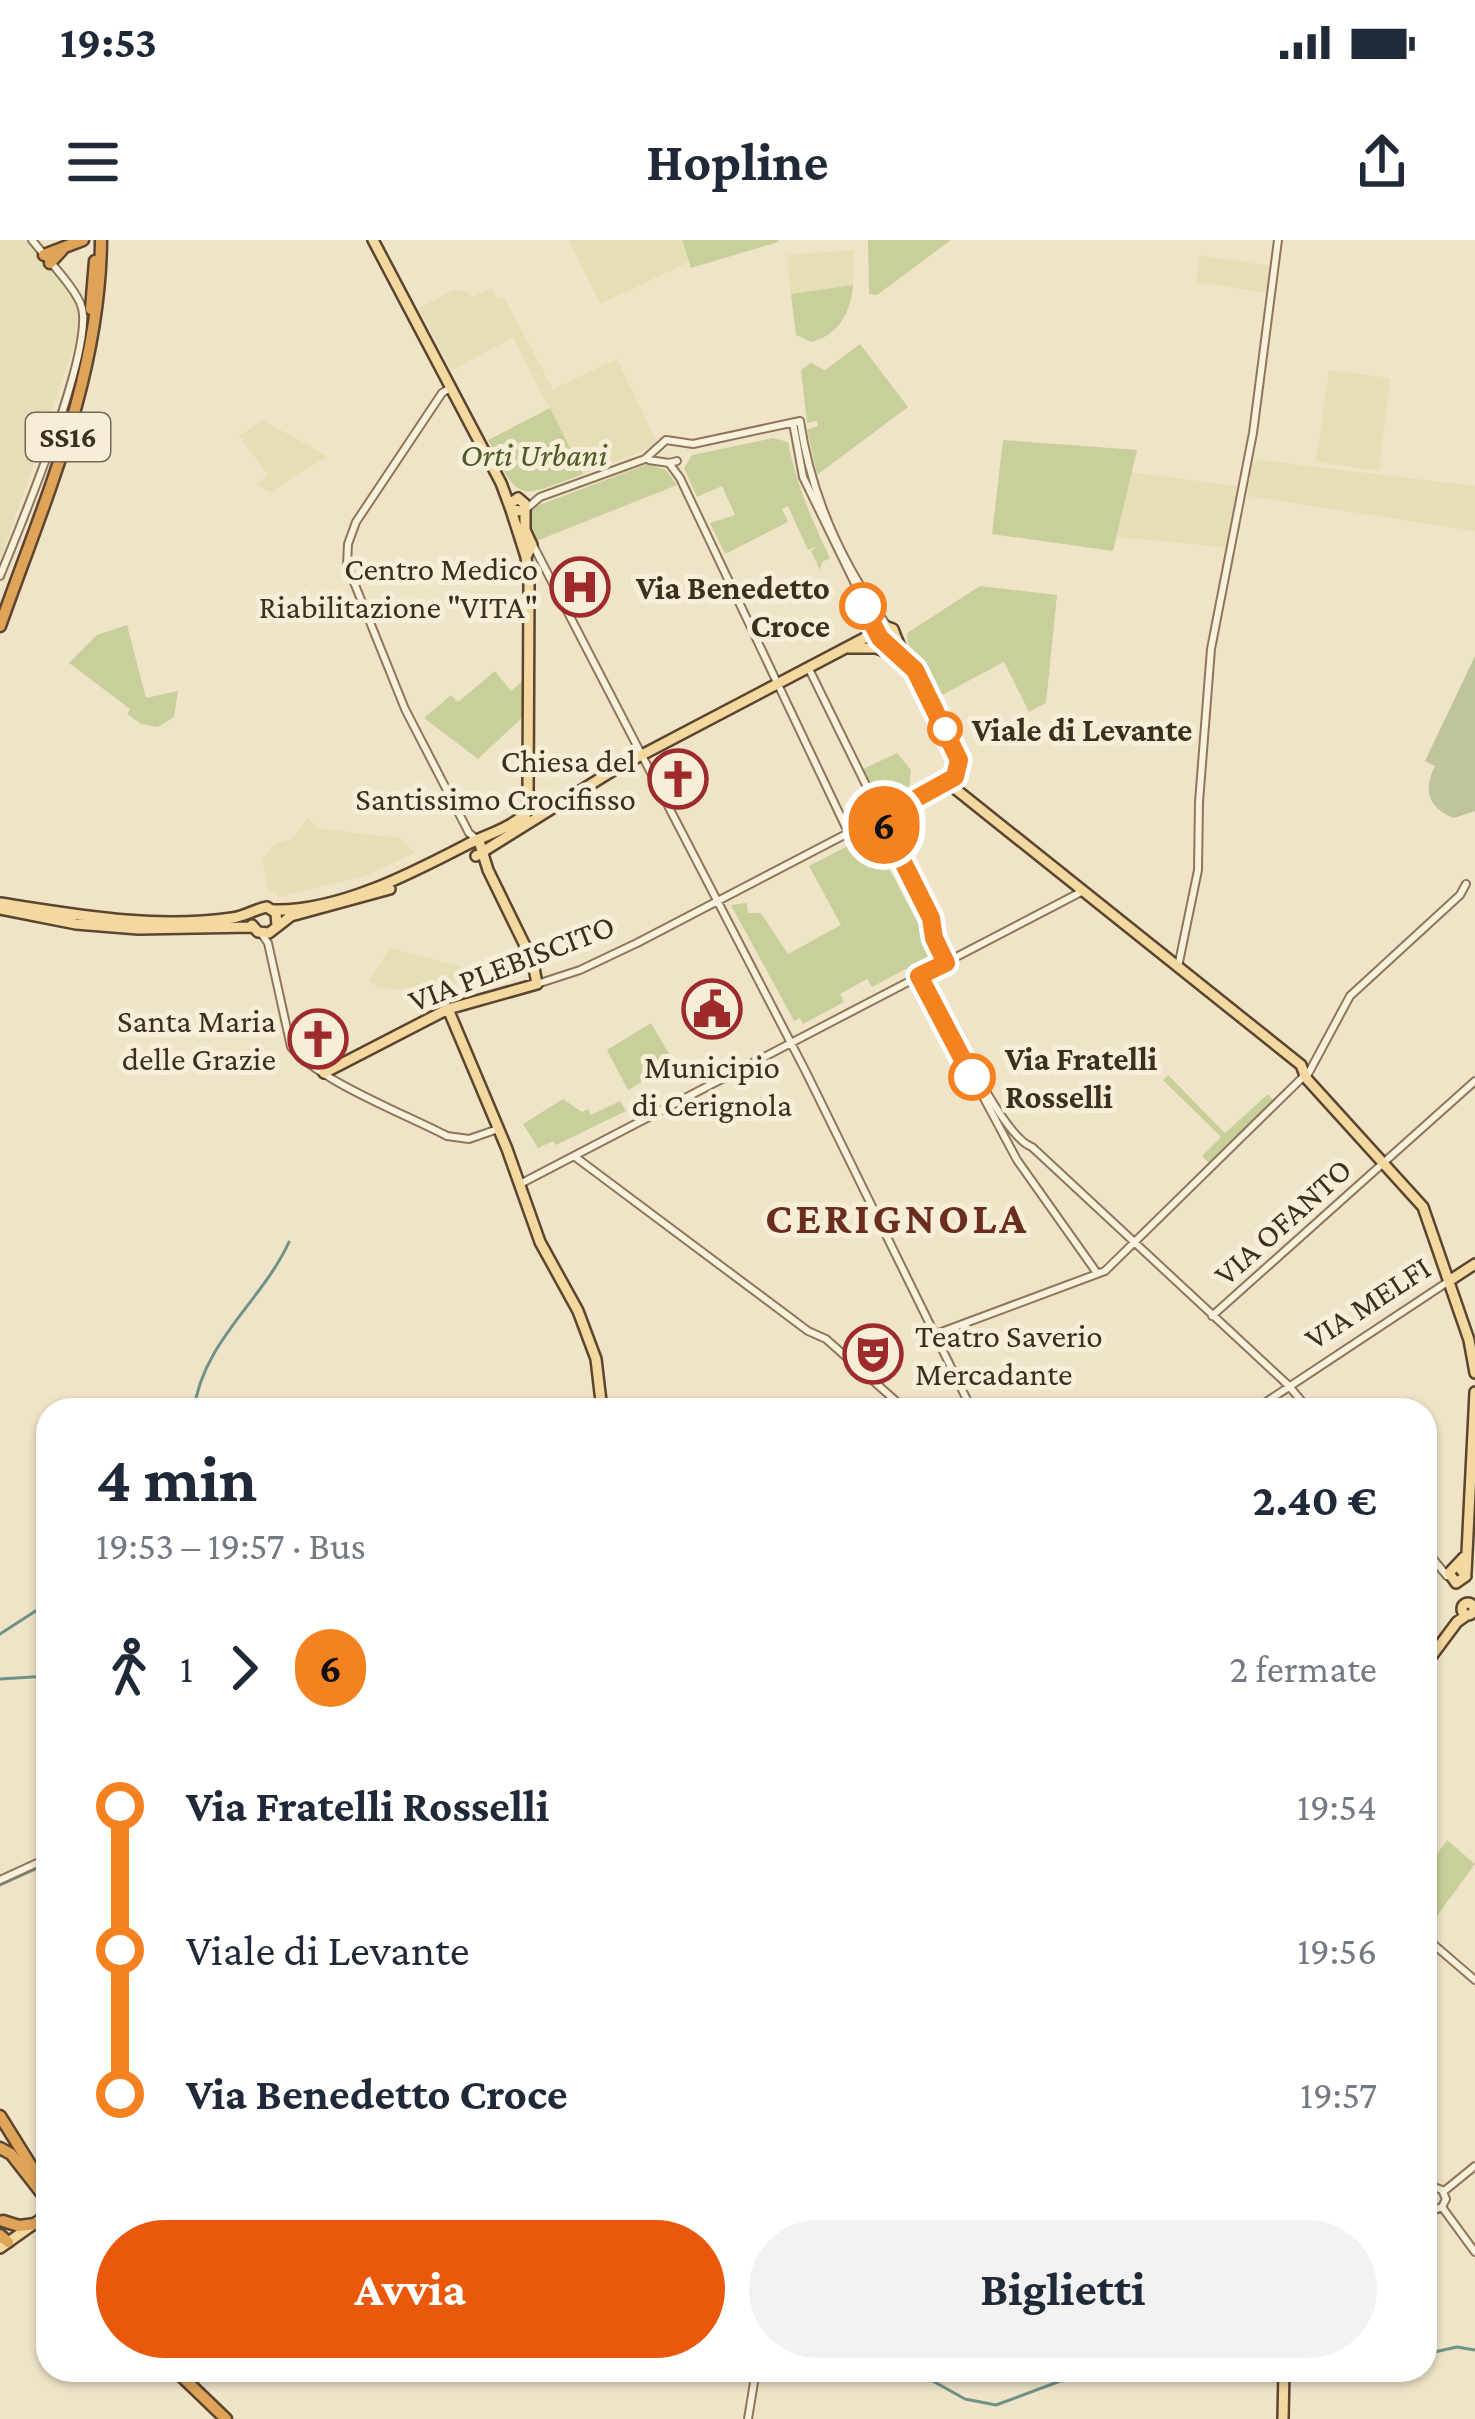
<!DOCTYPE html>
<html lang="it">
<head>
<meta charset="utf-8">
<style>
  :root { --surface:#fff; --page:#f2f2f3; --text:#1f2937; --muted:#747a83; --accent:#ea580c }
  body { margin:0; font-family:"Crimson Pro",serif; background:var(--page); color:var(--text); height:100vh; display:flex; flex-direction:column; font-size:45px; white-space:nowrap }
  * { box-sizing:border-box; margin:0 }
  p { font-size:39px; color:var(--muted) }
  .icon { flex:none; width:66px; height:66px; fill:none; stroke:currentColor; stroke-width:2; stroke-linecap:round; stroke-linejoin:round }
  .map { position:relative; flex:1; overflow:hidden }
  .details { position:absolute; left:36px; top:1158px; width:1401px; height:984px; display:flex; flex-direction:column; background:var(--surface); border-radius:36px; box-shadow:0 3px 9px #0004 }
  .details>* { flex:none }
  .badge { padding:0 24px; border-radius:39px; font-size:42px; line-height:78px }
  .map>.badge { position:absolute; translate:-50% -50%; box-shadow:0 0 0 6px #fff }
  .legs { display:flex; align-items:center; gap:18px; height:132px; padding:0 60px; font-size:39px }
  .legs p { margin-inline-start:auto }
  .head { display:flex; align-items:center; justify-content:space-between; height:204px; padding:0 60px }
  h1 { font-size:66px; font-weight:700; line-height:90px }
  .action { display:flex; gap:24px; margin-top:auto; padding:24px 60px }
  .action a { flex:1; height:138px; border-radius:72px; background:var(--accent); color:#fff; font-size:48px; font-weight:700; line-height:138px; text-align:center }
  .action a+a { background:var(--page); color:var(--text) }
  ul { padding:0 60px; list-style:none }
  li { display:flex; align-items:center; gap:42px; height:144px; font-size:45px }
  li i { display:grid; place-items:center; width:18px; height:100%; margin:0 15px; background:currentColor }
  li i::after { content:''; width:30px; height:30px; margin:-15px; border:9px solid; border-radius:50%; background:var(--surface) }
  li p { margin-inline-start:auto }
  li:first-child i { background:linear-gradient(#0000 50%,currentColor 0) }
  li:last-child i { background:linear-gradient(currentColor 50%,#0000 0) }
  .status { display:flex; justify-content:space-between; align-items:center; height:84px; padding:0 60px; background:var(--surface); direction:ltr }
  .status svg { height:33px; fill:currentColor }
  header { display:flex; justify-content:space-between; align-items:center; height:156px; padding:0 60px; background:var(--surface); font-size:54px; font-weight:700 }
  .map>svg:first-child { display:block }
</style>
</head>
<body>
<div class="status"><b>19:53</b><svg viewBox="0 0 49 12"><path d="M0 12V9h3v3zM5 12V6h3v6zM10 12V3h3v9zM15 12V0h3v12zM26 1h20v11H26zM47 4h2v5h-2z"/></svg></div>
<header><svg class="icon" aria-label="menu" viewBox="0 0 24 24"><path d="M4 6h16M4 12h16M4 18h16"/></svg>Hopline<svg class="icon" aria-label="share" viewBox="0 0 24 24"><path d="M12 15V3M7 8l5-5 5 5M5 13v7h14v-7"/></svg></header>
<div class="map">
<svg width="1475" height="2179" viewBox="0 0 1475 2179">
  <rect width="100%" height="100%" fill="#f0e4c8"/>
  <path fill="#e6deb5" d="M0,0H31L79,60L82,83L0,321Z
    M569,0H682L689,22L600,64Z
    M854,10L853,45L791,54L787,15Z
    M1200,15L1270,26L1266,53L1196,42Z
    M491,48L498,59L504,57L553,149L617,119L656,200L653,207L583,234L513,97L452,131L419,68L453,50L468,52L472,57Z
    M1329,130L1390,138L1379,231L1316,222Z
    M262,180L328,216L270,252L256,244L268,235L239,196Z
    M1260,220L1475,246V291L1247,256L1252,224Z
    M1131,232L1243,247L1233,308L1117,297Z
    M308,578L321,589L400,598L415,613L365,636L279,657L268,648L262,619L274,604L291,599Z
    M390,708L463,727L449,759L378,747L369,740Z"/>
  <path fill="#c9cf9b" d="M682,0H778V2L691,28Z
    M868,0H951L877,55L869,54Z
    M853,45C851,72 839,95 811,102L796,95L791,54Z
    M860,104L908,167L817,235L807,190L818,186L817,181L807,183L801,130L811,123L825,130Z
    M550,168L583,234C518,259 519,264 488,200Z
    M773,198L788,202C796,243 813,283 830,318L822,322L820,330L811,311L818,306L808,310L788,266L782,269L788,282L725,314L710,283L735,275L722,246L697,257L684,228L692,215Z
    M1003,200L1137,210L1113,311L992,294Z
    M648,224L666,230L677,245L534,302L527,276L534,267Z
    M980,346L1057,355L1046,463L1029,472L1004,422L938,457L908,404L907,393Z
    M127,385L146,458L178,451L174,477L158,487L141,484L127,474L130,469L69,423L97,395Z
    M495,431L511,451L525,439L524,476L478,519L424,478L451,455L458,462Z
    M897,513L911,530L909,552L879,568L861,530Z
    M871,594L934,714L872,747L867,739L840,754L844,762L803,784L800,778L794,781L731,665L747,663L748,673H761L788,714L841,685L809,626Z
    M651,783L671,817L660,825L662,830L628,850L607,810Z
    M1168,835L1225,893L1268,854L1278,866L1214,928L1202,916L1221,897L1163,840Z
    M563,859L582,872L588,869L591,875L620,861L626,871L556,905L553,901L538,908L523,884Z
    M1447,1600L1475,1624L1434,1680L1425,1674V1631Z"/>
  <path fill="#bfc49a" d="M1475,416V571L1454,578C1428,569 1423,549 1435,526L1425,521Z"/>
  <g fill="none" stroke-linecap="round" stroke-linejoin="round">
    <path stroke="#6f938a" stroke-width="3" d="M194,1170C202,1103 262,1061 289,1002
      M0,1394L48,1363
      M0,1439L48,1436
      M0,1645L42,1626L48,1634
      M1425,2114L1457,2107L1475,2110
      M913,2130L965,2159L996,2165L1079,2134L1127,2137L1196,2130"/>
    <defs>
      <path id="minor" d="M450,148L442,153L356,282L348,304L347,325L405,469L469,593L479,601
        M793,183L803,237L877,389
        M649,220L669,223L677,221
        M669,223L680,238L849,594
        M526,269L540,257L645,219L666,200L693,204L800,181C811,255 842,324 886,384
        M534,307L806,832L972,1170
        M0,336C20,287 93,113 82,68C77,49 45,17 32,0
        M809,429L952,720
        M261,693L268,703L291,807C317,840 407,875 447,896L469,899L498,889
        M1178,727L1198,630L1199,562L1211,409L1253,193L1278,0
        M925,733C943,768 1001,897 1032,907L1288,1145L1309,1170
        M919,737L1017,920L1097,1033
        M537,744L580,730L637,703L952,539
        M1307,836L1350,756L1460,655L1466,644
        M574,916L808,1091L826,1099L906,1170
        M520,944L1081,652
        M1212,1076L1475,841
        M936,1094L1105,1031L1303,837
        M1254,1170L1449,1041
        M1425,1309L1447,1336
        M0,1640L48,1618
        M1425,1697L1475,1740
        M1425,1952L1434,1947L1442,1950L1446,1959L1442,1967
        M1443,1952L1475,1926
        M1425,1965L1434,1970L1442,1967
        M1442,1967L1475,2012
        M748,2179L756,2130"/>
      <path id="major" d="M373,0L501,243L511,270L523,271
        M511,263L518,258L525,264V290L532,305L526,317
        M511,270L526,317L529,343L528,557L524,585
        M849,408H876L897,415
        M915,431L880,398L878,391L882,385L893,389C909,436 951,478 960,528L952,541L953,547L1301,825L1306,838L1423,967L1469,1100L1475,1133
        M476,616L617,528L878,391
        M0,663C78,675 153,689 232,678C246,676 255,669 267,667L276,673L277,686
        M0,669L76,684L138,689L252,687
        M273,670C339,672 414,632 470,603C486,595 505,590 520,578
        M252,685L258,692L269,693L291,676L390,649
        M448,769L507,909L540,1002L578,1071L596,1119L602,1170
        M324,833L448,769L537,744L533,722L488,630L479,601
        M1449,1041L1475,1024
        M1458,1326L1466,1336L1456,1343L1449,1333L1464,1317
        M1466,1333L1475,1152
        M1462 1369a6 6 0 1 1 12 0a6 6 0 1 1-12 0Z
        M1425,1425L1457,1382L1467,1375
        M0,2008L48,1974
        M1283,2179L1284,2130"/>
      <path id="highway" d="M44,15L83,0
        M50,23L62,10
        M91,69L95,21
        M0,386C45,259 100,137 101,0
        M0,1876L48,1953
        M0,1908L11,1914L43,1955
        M3,1981L19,1986L35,1984
        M0,1995L8,2002
        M175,2130L226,2179"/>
    </defs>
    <use href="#minor" stroke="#8d765c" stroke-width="10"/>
    <use href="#major" stroke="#5b4430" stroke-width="14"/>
    <use href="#highway" stroke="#5b4430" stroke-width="15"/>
    <use href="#minor" stroke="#faf1dc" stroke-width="6"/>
    <use href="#major" stroke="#f3d9a0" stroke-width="9"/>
    <use href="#highway" stroke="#e0a458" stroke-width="10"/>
  </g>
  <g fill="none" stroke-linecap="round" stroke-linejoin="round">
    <defs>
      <path id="line-1" d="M863,366L880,398L915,430L959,520L955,537L881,578L931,678L934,698L946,723L919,736L972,837"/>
    </defs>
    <use href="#line-1" stroke="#fff" stroke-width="27"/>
    <use href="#line-1" stroke="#f58220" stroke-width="18"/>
  </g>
  <defs>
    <symbol id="hospital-ring" viewBox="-11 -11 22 22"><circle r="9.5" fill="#f7eed8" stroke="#9e2a2b" stroke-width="1.5"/><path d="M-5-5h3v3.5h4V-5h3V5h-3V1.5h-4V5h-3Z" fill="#9e2a2b"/></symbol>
    <symbol id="church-ring" viewBox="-11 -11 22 22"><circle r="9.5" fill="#f7eed8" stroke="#9e2a2b" stroke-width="1.5"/><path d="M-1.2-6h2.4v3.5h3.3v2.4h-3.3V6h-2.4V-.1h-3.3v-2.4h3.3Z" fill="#9e2a2b"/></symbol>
    <symbol id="civic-ring" viewBox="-11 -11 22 22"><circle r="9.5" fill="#f7eed8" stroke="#9e2a2b" stroke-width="1.5"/><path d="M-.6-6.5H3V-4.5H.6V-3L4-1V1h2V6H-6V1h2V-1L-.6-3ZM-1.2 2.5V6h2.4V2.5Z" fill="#9e2a2b"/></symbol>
    <symbol id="theatre-ring" viewBox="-11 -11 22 22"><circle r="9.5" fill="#f7eed8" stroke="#9e2a2b" stroke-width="1.5"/><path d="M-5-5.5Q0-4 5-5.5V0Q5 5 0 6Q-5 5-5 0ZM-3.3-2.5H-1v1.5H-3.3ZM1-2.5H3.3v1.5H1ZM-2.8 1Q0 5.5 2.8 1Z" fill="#9e2a2b"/></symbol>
  </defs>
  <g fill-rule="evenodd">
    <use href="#hospital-ring" x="547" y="314" width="66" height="66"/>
    <use href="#church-ring" x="645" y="506" width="66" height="66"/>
    <use href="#civic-ring" x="679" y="736" width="66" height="66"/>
    <use href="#church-ring" x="285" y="766" width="66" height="66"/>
    <use href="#theatre-ring" x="840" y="1081" width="66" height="66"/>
  </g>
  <g fill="#fff" stroke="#f58220" stroke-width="6">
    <circle cx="863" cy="366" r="21"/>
    <circle cx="945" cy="489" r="15"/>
    <circle cx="972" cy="837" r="21"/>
  </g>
  <g text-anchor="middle" stroke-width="10" stroke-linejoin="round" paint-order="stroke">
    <rect fill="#f7eed8" stroke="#756857" stroke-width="3" x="26" y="173" width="84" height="48" rx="9"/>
    <g font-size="30" font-weight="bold" fill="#3d2e20">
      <text x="68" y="207">SS16</text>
    </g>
    <g font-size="33" font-style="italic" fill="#4d5a26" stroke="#f7eed8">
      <text x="534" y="226">Orti Urbani</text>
    </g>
    <g font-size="33" fill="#3d2e20" stroke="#f7eed8" text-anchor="end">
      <text x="538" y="340">Centro Medico<tspan x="538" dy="38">Riabilitazione "VITA"</tspan></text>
      <text x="636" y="532">Chiesa del<tspan x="636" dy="38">Santissimo Crocifisso</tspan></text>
      <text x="276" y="792">Santa Maria<tspan x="276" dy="38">delle Grazie</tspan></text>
      <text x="712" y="838" text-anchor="middle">Municipio<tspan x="712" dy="38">di Cerignola</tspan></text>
      <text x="915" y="1107" text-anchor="start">Teatro Saverio<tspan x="915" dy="38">Mercadante</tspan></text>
    </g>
    <g font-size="33" font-weight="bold" fill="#3d2e20" stroke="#f7eed8" text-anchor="start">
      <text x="830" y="359" text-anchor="end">Via Benedetto<tspan x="830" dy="38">Croce</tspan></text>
      <text x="972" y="501">Viale di Levante</text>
      <text x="1005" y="830">Via Fratelli<tspan x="1005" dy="38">Rosselli</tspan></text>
    </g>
    <g font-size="33" fill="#3d2e20" stroke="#f7eed8">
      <text transform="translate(511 722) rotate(-21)" y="12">VIA PLEBISCITO</text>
      <text transform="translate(1282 981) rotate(-42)" y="12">VIA OFANTO</text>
      <text transform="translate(1367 1062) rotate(-33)" y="12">VIA MELFI</text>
    </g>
    <g font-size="45" font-weight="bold" letter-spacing="3" fill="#6b2e1e" stroke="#f7eed8">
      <text x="897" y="993">CERIGNOLA</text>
    </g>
  </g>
</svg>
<b class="badge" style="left:884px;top:585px;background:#f58220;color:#111">6</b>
<section class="details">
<div class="head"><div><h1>4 min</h1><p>19:53 – 19:57 · Bus</p></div><b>2.40 €</b></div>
<div class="legs"><svg class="icon" aria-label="walk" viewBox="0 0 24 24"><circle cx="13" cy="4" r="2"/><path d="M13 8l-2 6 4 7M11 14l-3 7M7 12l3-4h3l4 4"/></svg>1<svg class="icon" aria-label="forward" viewBox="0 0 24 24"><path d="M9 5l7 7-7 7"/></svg><b class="badge" style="background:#f58220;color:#111">6</b><p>2 fermate</p></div>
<ul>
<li><i style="color:#f58220"></i><b>Via Fratelli Rosselli</b><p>19:54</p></li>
<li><i style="color:#f58220"></i><span>Viale di Levante</span><p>19:56</p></li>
<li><i style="color:#f58220"></i><b>Via Benedetto Croce</b><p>19:57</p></li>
</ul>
<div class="action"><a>Avvia</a><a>Biglietti</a></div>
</section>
</div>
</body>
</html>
